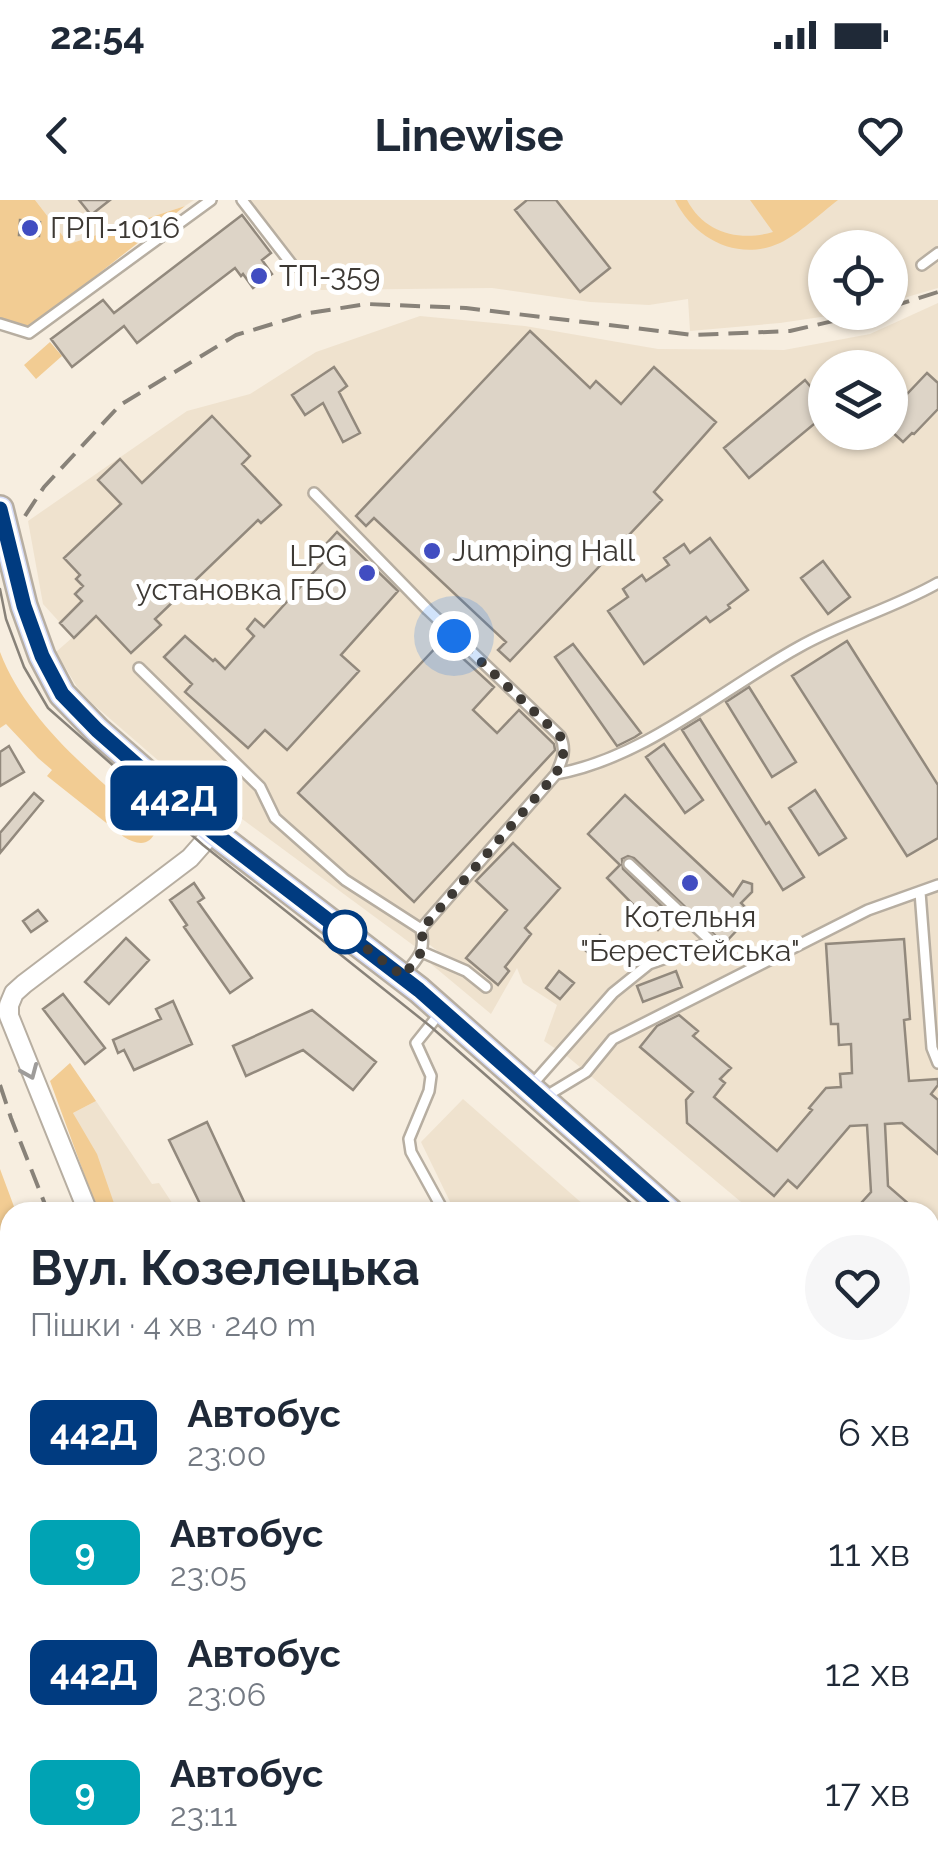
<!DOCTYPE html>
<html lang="uk">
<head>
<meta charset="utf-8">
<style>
  :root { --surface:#fff; --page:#f6f6f7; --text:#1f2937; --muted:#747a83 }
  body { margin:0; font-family:Raleway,sans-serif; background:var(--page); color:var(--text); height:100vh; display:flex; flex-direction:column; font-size:38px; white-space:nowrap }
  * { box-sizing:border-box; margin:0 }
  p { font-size:32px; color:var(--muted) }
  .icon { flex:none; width:55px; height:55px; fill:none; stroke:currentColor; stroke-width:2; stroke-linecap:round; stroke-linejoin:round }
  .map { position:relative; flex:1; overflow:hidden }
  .side { position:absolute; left:0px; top:1002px; width:940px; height:672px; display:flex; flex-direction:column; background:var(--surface); border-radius:30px 30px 0 0; box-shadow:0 2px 8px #0004 }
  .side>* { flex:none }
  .badge { padding:0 20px; border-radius:15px; font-size:35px; line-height:65px }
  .buttons { position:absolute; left:808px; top:30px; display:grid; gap:20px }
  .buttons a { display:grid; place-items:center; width:100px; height:100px; border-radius:50%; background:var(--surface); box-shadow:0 2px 8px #0004; font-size:50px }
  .you { position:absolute; width:50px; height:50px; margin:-25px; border:8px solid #fff; border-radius:50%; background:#1a73e8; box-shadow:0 0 0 15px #1a73e833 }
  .map>.badge { position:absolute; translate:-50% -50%; box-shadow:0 0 0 5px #fff }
  .round { display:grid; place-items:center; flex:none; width:105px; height:105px; border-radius:52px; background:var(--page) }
  .summary { display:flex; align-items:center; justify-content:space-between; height:170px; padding:0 30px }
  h1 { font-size:48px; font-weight:700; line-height:75px }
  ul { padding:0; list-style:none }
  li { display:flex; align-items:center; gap:30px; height:120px; padding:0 30px }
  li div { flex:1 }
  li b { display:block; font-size:38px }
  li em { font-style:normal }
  li .badge { min-width:110px; font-weight:700; text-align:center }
  .status { display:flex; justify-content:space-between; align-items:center; height:70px; padding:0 50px; background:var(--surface); direction:ltr }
  .status svg { height:28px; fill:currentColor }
  header { display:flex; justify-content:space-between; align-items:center; height:130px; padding:0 30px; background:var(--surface); font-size:45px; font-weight:700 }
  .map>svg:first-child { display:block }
</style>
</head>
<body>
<div class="status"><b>22:54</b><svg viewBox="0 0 49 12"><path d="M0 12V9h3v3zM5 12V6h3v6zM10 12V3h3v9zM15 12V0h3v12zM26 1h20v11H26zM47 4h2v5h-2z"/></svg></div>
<header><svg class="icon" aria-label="back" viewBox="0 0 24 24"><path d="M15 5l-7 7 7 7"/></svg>Linewise<svg class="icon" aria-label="heart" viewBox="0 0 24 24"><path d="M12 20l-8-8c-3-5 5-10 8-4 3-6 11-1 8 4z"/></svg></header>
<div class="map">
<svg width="938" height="1674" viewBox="0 0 938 1674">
  <rect width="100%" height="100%" fill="#f7eee0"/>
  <path fill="#efe2ce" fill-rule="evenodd" d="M35,0H194L185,6L69,44Z
    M249,0H938V88L890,102V48H825V112L848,113L780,123L690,131L688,99L649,105L590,102L492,88L321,90Z
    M938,103V1098L930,1108V1012H753L568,857L544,841L557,805L523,783L517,768L491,814L431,764L440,753L430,745L417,748L203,590L197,594L93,504L77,487L56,452L73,437L43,404L28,321L187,211L250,194L316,152L420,116L525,126L658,149L784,150L870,134ZM825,168H890V232H825Z
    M463,899L592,1012H455L421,942Z
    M96,901L152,984L159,983L178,1012H117L73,913Z
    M930,1256L938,1259V1674H535L542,1665H930Z
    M263,1665H502L494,1674H268Z"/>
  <path fill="#f2cc93" d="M0,0H35L69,44L185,6L28,129L0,120Z
    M675,0H687C704,33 740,42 773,32L750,0H838C821,13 799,34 780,43C738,62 694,39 675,0Z
    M50,142L62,156L36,179L24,165Z
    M0,452C29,527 98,577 156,630C150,647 137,645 124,637L47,576L52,570L38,558L6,524L0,528Z
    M70,863L96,901L73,913L97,954L117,1012H98L50,881Z
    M0,969L16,1012H10V1090L0,1055Z"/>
  <path fill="#ddd4c7" stroke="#92897d" stroke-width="2.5" d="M79,0H110L91,15Z
    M527,0H556L610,68L580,92L515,10Z
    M242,15L271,53L262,60L272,74L253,88L243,74L241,76L235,68L137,143L124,126L72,167L51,139L103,100L114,113Z
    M20,20L40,22L39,36L19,35Z
    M530,131L590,188L596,181L621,204L654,167L716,222L654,292L662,300L510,461L498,450L506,442L374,318L366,326L356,316Z
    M334,167L347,186L339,192L360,233L343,242L323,203L305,215L292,195Z
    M927,173L938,183V209L914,234L912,233L903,242L890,230V212Z
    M805,180L825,204V215L749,278L724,248Z
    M212,216L250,256L242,264L281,305L261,323L258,320L155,419L161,425L131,453L96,416L74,438L60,423L82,401L75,394L83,386L76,379L80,375L64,358L121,304L98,280L120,259L142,283Z
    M337,332L398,391L341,455L359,471L287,550L265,530L248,548L185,492L192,484L164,457L185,436L213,461L215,459L225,469L254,436L247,429L255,419L264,427L322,363L315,356Z
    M710,338L748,390L728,405L730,408L710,422L706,417L644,464L608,411L628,397L623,389L642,375L646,381L669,365L664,358L684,344L690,353Z
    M823,361L850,397L828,414L801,378Z
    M443,440L494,487L473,510L497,533L519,510L554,544L555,550L414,702L298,593Z
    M847,441L938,585V638L907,656L792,476Z
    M573,444L641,533L635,537L617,546L555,457Z
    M749,487L796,562L772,577L726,502Z
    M700,519L766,624L769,622L804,677L783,690L682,530Z
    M664,544L703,600L685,613L646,557Z
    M9,546L24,572L0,586V552Z
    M815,590L846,638L819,655L789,608Z
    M34,593L43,601L0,653V633Z
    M625,595L733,696L743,681L752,684V692L741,703L752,714L724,744L634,658L628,656L622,659L623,669L672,716L658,730L607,678L620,665L588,634Z
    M513,643L560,688L525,728L531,734L505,767L509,771L498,785L466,758L507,710L476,681Z
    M194,683L204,698L198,702L252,778L230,793L184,727L187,725L170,700Z
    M38,710L47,721L31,732L23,721Z
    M600,735L610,744L596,760L586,751Z
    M126,738L149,760L109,804L85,782Z
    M904,739L910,819L904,820L909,881L938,879V885L931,894L938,900V954L902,923L885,924L888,986L918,1012H853L871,992L867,925L850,926L797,988L788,980L774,996L687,923L686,900L693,892L640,847L657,826L679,815L698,831L693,836L731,868L720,879L725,883L714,897L777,951L812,910L809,908L826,888L841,887L840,874L852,873L851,844L839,845L838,824H831L826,744Z
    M559,771L574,783L560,799L546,788Z
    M676,771L682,787L643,802L637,786Z
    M63,794L105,848L85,864L43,809Z
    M173,801L192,844L134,870L124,850L118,853L113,840L161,819L156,809Z
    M312,810L376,862L353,890L303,850L246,876L233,846Z
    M207,922L245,1004L228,1012H204L169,940Z"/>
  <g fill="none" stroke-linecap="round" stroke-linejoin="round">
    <defs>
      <path id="lane" d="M242,0L293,66
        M922,65L938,53
        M0,124L29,133L211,0
        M314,293L428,410L560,536C567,550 562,560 556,574L421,729
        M139,468L260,587L275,618L345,680L421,729C426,753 418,757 405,774
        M556,574C645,558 721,490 799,447C843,422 894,408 938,383
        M920,692L932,848L938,863
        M422,752L466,771L486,787
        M440,813L416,843L431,876L429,891L409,939L411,952L444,1012
        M530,887L613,793L649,764L712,742L629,664
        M543,898L586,872L613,839L868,710L938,685
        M0,1184L10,1207
        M932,1594L938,1578
        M35,1665V1674"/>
      <path id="street" d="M88,1012L9,816V805L14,793L24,784L190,658L213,632
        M930,1156L938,1146
        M233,1665L234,1674
        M512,1674L519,1665"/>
      <path id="secondary" d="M0,309L24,406L42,456L62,494L97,530L213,632L419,790L670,1012
        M930,1204L938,1208"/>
    </defs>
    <use href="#lane" stroke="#b7aea1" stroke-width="14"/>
    <use href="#street" stroke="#b7aea1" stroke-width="22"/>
    <use href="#secondary" stroke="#b7aea1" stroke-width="30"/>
    <use href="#lane" stroke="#fff" stroke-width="9"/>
    <use href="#street" stroke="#fff" stroke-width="18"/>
    <use href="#secondary" stroke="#d9dffa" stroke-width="25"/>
    <path stroke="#888279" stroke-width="2.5" d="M0,389L6,419L24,467L48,508L203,645L430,826L641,1012
      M930,1239L938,1243"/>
    <path stroke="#888279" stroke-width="4" stroke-dasharray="20 10" stroke-linecap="butt" d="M890,107L938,92
      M25,316L44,287L120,205L236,135L309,113L367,104L466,108L693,135L790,131L872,112
      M0,885L11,918L48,1012
      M0,1319L10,1469
      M0,1484L4,1674
      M196,1665L197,1674
      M241,1665L249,1674"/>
  </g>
  <defs><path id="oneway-chevron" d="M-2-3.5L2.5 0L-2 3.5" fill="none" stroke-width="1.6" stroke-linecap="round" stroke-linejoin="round" transform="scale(2.5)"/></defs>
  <use stroke="#9e9c9a" href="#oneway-chevron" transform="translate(30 872) rotate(67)"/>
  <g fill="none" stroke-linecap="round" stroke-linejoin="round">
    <defs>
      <path id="line" d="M0,309L24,406L42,456L62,494L97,530L213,632L419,790L670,1012"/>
    </defs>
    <use href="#line" stroke="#fff" stroke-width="22"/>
    <use href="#line" stroke="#003b80" stroke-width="15"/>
    <path stroke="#3d3934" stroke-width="10" stroke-dasharray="0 18" d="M345,732L342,730L403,776C416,759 427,754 421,730L556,574C562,560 567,550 560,536L454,436"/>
  </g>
  <g fill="#414dc1" stroke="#fff" stroke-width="4">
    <circle cx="30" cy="28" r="10"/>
    <circle cx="259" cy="76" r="10"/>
    <circle cx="432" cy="351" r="10"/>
    <circle cx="367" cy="373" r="10"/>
    <circle cx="690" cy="683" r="10"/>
  </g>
  <circle fill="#fff" stroke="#003b80" stroke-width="5" cx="345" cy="732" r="20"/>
  <g text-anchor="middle" stroke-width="10" stroke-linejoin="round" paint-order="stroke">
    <g font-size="30" fill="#3d3934" stroke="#fff" text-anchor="start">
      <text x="50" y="38">ГРП-1016</text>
      <text x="279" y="86">ТП-359</text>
      <text x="452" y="361">Jumping Hall</text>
      <text x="347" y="366" text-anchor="end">LPG<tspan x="347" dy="34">установка ГБО</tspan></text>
      <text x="690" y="727" text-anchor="middle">Котельня<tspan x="690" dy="34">"Берестейська"</tspan></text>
    </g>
  </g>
</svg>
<div class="buttons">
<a><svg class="icon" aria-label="locate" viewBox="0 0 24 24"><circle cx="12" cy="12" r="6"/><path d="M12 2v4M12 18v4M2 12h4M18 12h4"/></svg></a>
<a><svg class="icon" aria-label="layers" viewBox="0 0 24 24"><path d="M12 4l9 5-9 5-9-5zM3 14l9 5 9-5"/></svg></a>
</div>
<div class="you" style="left:454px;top:436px"></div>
<b class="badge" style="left:174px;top:598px;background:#003b80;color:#fff">442Д</b>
<section class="side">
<div class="summary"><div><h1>Вул. Козелецька</h1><p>Пішки · 4 хв · 240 m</p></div><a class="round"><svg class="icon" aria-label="heart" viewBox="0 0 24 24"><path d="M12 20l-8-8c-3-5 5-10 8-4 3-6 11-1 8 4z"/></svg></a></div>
<ul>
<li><span class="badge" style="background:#003b80;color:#fff">442Д</span><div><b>Автобус</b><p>23:00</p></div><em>6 хв</em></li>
<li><span class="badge" style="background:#00a3b4;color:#fff">9</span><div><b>Автобус</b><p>23:05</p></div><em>11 хв</em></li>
<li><span class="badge" style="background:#003b80;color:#fff">442Д</span><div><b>Автобус</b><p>23:06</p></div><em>12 хв</em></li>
<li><span class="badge" style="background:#00a3b4;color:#fff">9</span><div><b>Автобус</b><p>23:11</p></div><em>17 хв</em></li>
</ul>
</section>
</div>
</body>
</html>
